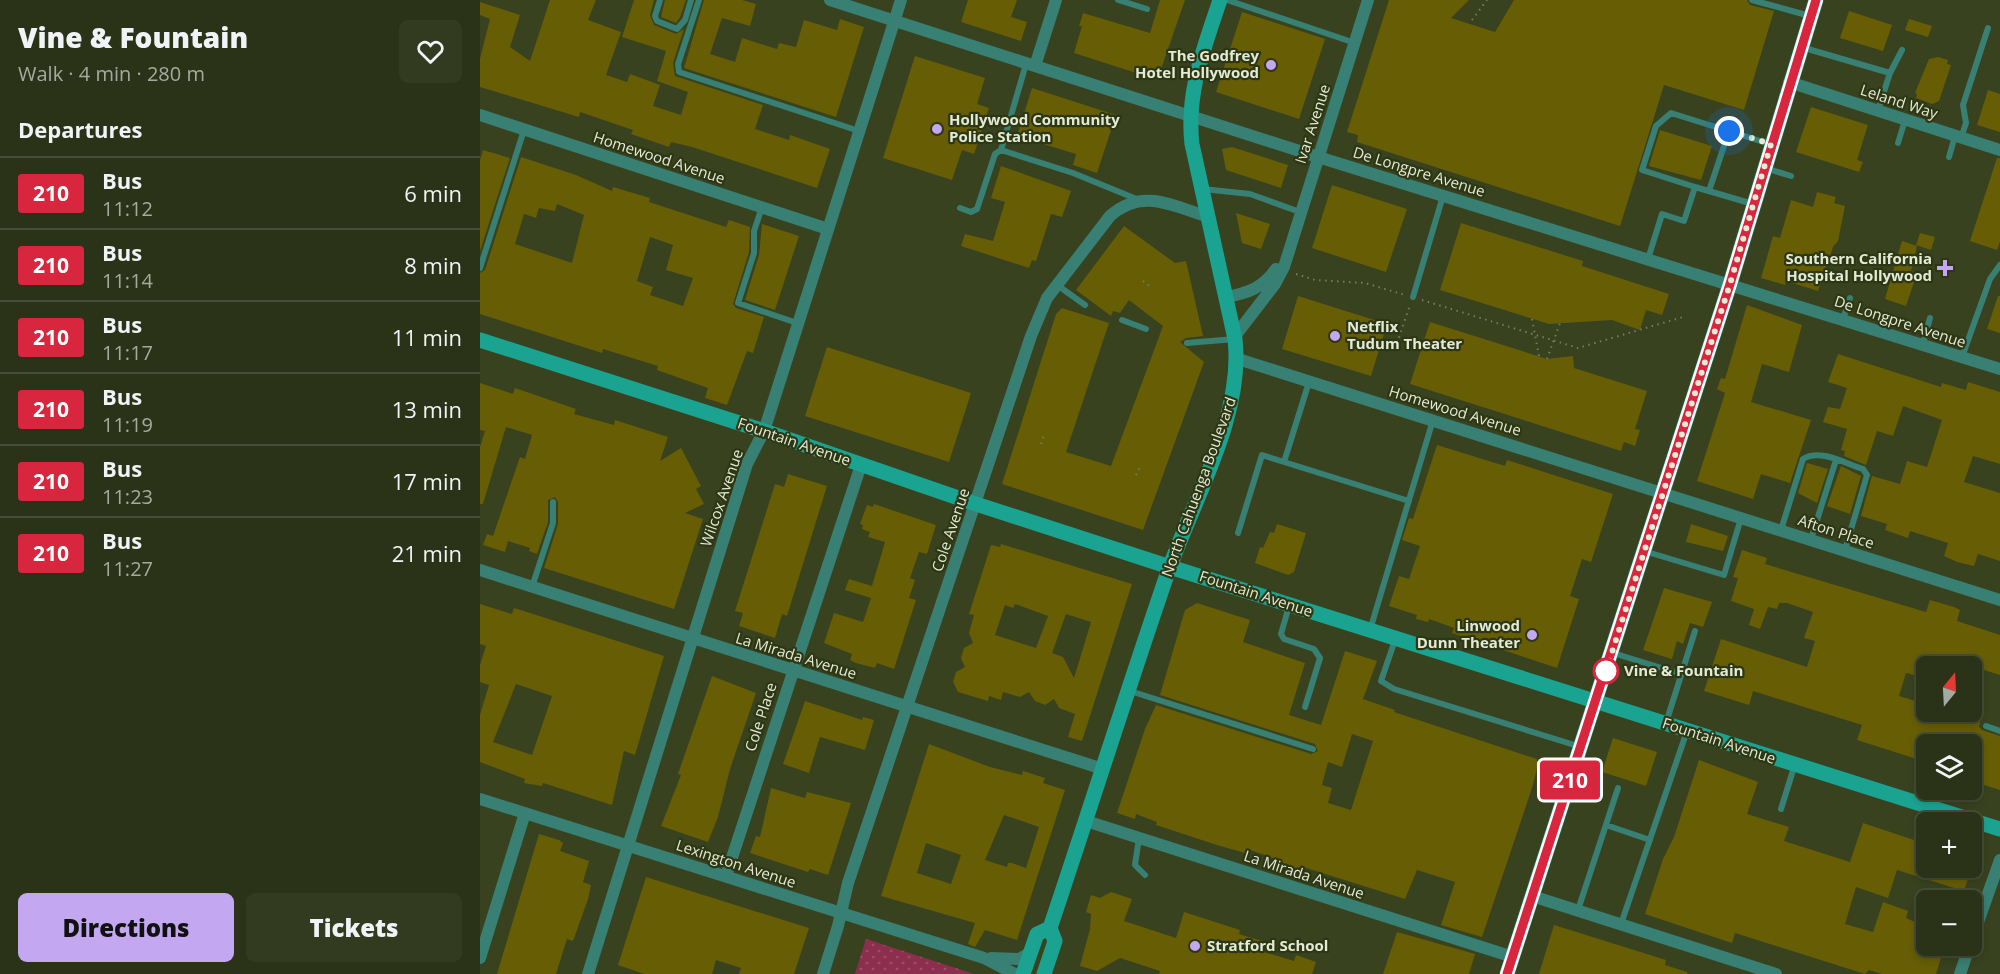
<!DOCTYPE html>
<html lang="en">
<head>
<meta charset="utf-8">
<style>
  :root { --surface:#2a3217; --page:#323a20; --text:#f1f3f6; --muted:#a5aaa1; --line:#464d36; --accent:#c4a7f1 }
  body { margin:0; font-family:"Open Sans",sans-serif; background:var(--page); color:var(--text); height:100vh; display:flex; flex-direction:column; font-size:22px; white-space:nowrap }
  * { box-sizing:border-box; margin:0 }
  p { font-size:20px; color:var(--muted) }
  .icon { flex:none; width:33px; height:33px; fill:none; stroke:currentColor; stroke-width:2; stroke-linecap:round; stroke-linejoin:round }
  .map { position:relative; flex:1; overflow:hidden }
  .panel { display:flex; flex-direction:column; background:var(--surface); width:480px }
  .panel>* { flex:none }
  .badge { padding:0 12px; border-radius:4px; font-size:21px; line-height:39px }
  .needle { width:39px; rotate:18deg }
  .fabs { position:absolute; left:1436px; top:656px; display:grid; gap:12px }
  .fabs a { display:grid; place-items:center; width:66px; height:66px; border-radius:9px; background:var(--surface); box-shadow:0 3px 9px #0003,0 0 0 2px var(--line); font-size:30px }
  .you { position:absolute; width:30px; height:30px; margin:-15px; border:4px solid #fff; border-radius:50%; background:#1a73e8; box-shadow:0 0 0 9px #1a73e833 }
  .map>.badge { position:absolute; translate:-50% -50%; box-shadow:0 0 0 3px #fff }
  h2 { padding:0 18px; font-size:22px; line-height:54px }
  .round { display:grid; place-items:center; flex:none; width:63px; height:63px; border-radius:9px; background:var(--page) }
  .head { display:flex; align-items:center; justify-content:space-between; height:102px; padding:0 18px }
  h1 { font-size:28px; font-weight:800; line-height:45px }
  .button { display:flex; gap:12px; margin-top:auto; padding:12px 18px }
  .button a { flex:1; height:69px; border-radius:9px; background:var(--accent); color:#111; font-size:24px; font-weight:800; line-height:69px; text-align:center }
  .button a+a { background:var(--page); color:var(--text) }
  ul { padding:0; list-style:none }
  li { display:flex; align-items:center; gap:18px; height:72px; padding:0 18px; border-top:2px solid var(--line) }
  li div { flex:1 }
  li b { display:block; font-size:22px }
  li em { font-style:normal }
  li .badge { min-width:66px; font-weight:700; text-align:center }
  main { display:flex; flex:1; min-height:0 }
  .map>svg:first-child { display:block }
</style>
</head>
<body>
<main>
<section class="panel">
<div class="head"><div><h1>Vine &amp; Fountain</h1><p>Walk · 4 min · 280 m</p></div><a class="round"><svg class="icon" aria-label="heart" viewBox="0 0 24 24"><path d="M12 20l-8-8c-3-5 5-10 8-4 3-6 11-1 8 4z"/></svg></a></div>
<h2>Departures</h2>
<ul>
<li><span class="badge" style="background:#d7263d;color:#fff">210</span><div><b>Bus</b><p>11:12</p></div><em>6 min</em></li>
<li><span class="badge" style="background:#d7263d;color:#fff">210</span><div><b>Bus</b><p>11:14</p></div><em>8 min</em></li>
<li><span class="badge" style="background:#d7263d;color:#fff">210</span><div><b>Bus</b><p>11:17</p></div><em>11 min</em></li>
<li><span class="badge" style="background:#d7263d;color:#fff">210</span><div><b>Bus</b><p>11:19</p></div><em>13 min</em></li>
<li><span class="badge" style="background:#d7263d;color:#fff">210</span><div><b>Bus</b><p>11:23</p></div><em>17 min</em></li>
<li><span class="badge" style="background:#d7263d;color:#fff">210</span><div><b>Bus</b><p>11:27</p></div><em>21 min</em></li>
</ul>
<div class="button"><a>Directions</a><a>Tickets</a></div>
</section>
<div class="map">
<svg width="1520" height="974" viewBox="0 0 1520 974">
  <defs>
    <pattern id="green-dots" width="8" height="8" patternUnits="userSpaceOnUse" patternTransform="scale(1.5)"><rect width="8" height="8" fill="#8c2f4f"/><path d="M2 2h.1M6 6h.1" fill="none" stroke="#9c4d68" stroke-width="1.8" stroke-linecap="round"/></pattern>
  </defs>
  <rect width="100%" height="100%" fill="#38421f"/>
  <path fill="url(#green-dots)" d="M386,939L494,974H375Z"/>
  <path fill="#675d05" fill-rule="evenodd" d="M70,0H116L108,20L141,32L126,75L147,82L150,74L180,85L173,106L201,115L208,92L177,81L186,51L142,37L154,0H174L170,15L174,25L196,34L204,29L193,63L195,76L283,105L275,129L309,140L310,135L350,149L337,188L212,147L191,142L189,147L151,134L153,130L100,112L99,117L0,87V59L10,19L0,15V2L40,15L30,47L50,61Z
    M185,0H206L200,17L196,23L181,17Z
    M224,0H262L276,4L270,26L242,18L230,54L255,62L262,38L297,49L299,43L316,47L324,20L357,30L360,19L384,27L356,117L204,68Z
    M488,0H537L531,17L547,22L541,41L481,22Z
    M680,0H705L679,75L672,78L594,53L602,26H599L603,13L670,33Z
    M909,0H989L971,18L1015,32L1034,0H1267L1270,5L1294,11L1264,110L1184,85L1140,226L877,142L878,135L867,132Z
    M1369,11L1412,25L1403,51L1360,38Z
    M762,12L845,39L819,119L736,92Z
    M1429,19L1452,26L1448,37L1425,30Z
    M435,56L505,78L497,104L509,108L494,154L482,150L472,180L403,158Z
    M1458,57L1468,60L1467,64L1471,65L1459,101L1452,104L1436,98L1437,94L1435,93L1449,59Z
    M552,88L636,115L617,173L593,165L596,154L537,136Z
    M1508,90L1520,94V132L1497,125Z
    M1331,107L1388,125L1377,160L1383,162L1379,172L1316,152Z
    M1180,130L1232,146L1221,180L1169,166Z
    M752,147L808,165L801,188L746,170L742,149Z
    M3,150L30,158L0,251V160Z
    M41,157L96,175L132,191L133,187L170,198L169,202L246,227L249,220L270,227L269,252L253,304L256,308L284,317L273,353L267,351L247,405L225,398L228,388L177,370L178,366L123,349L122,353L0,314V273L5,270ZM77,204L104,215L92,263L35,244L44,214L56,218L59,208L75,211ZM170,237L193,245L186,270L213,278L203,306L170,295L173,287L157,281Z
    M1517,158H1520V241L1517,250L1490,241Z
    M521,166L591,191L582,217L571,214L556,261L552,260L549,268L481,246L485,234L513,241L525,202L511,198Z
    M852,185L927,209L906,272L832,248Z
    M1337,192L1356,197L1354,203L1365,206L1358,241L1353,247L1338,291L1306,281L1305,285L1281,278L1293,236L1300,238L1311,200L1333,207Z
    M756,213L790,224L781,249L762,243Z
    M981,223L1103,261L1102,266L1189,294L1182,315L1166,310L1160,330L1132,320L1069,324L960,290Z
    M282,224L319,236L295,310L265,300L279,255Z
    M644,226L695,263L706,261L723,336L706,338L700,342L724,362L663,530L522,484L576,314L582,308L629,323L586,452L631,466L683,326L649,300L640,313L633,311L631,316L596,290Z
    M1440,233L1455,237L1451,250L1436,245Z
    M1422,241L1437,246L1431,271L1437,273L1426,306L1405,299Z
    M818,296L907,324L891,376L802,349Z
    M1518,296H1520V333L1507,329Z
    M1267,305L1322,325L1309,372L1282,364L1271,402L1331,420L1310,483L1281,474L1273,499L1217,481L1245,393L1237,389L1241,378L1245,379Z
    M950,322L1067,359L1093,356L1094,368L1167,391L1155,429L1160,430L1155,446L1144,442L1141,451L930,384Z
    M347,347L491,393L469,462L325,416Z
    M1358,354L1461,387L1462,383L1486,390L1488,382L1520,392V464L1493,456L1484,482L1520,493V561L1498,554L1494,566L1477,562L1464,556L1468,543L1430,531L1428,538L1405,530L1407,524L1381,516L1392,476L1420,484L1427,461L1447,467L1462,420L1423,406L1413,436L1397,431L1386,465L1364,456L1365,451L1361,450L1367,429L1343,422L1348,407L1360,409L1367,388L1348,382Z
    M0,383L33,394L35,388L96,409L94,414L134,425L135,420L188,437L180,461L201,448L221,486L216,489L224,504L205,513L223,519L194,609L64,568L78,524V502L75,497L68,500V522L57,554L49,551L50,548L28,541L25,552L3,545L7,534L13,536L40,457L45,459L52,435L26,427L3,504H0V447L5,431L0,430Z
    M957,445L1025,466L1027,460L1133,494L1111,562L1102,559L1090,596L1099,599L1077,668L972,633L974,628L949,619L948,622L936,619L937,615L909,606L919,576L929,579L940,546L922,540L929,518L933,519Z
    M1327,463L1348,469L1337,503L1318,493Z
    M1361,466L1381,476L1370,514L1347,506Z
    M308,474L347,486L307,616L302,614L295,638L259,626L263,613L255,611L295,484L304,487Z
    M394,504L456,525L447,554L439,552L430,578L435,580L429,598L436,600L414,669L397,663L395,668L376,663L370,660L372,654L344,643L354,613L383,622L391,598L365,590L369,579L392,586L405,542L388,537L390,532L382,529L383,525L380,524L387,505L393,507Z
    M797,524L826,533L814,572L808,575L775,563L780,547L783,548L790,532L794,533Z
    M1211,524L1248,536L1243,551L1206,542Z
    M521,544L652,584L602,741L588,737L595,714L579,708L574,699L565,705L555,701L549,692L540,697L523,692L521,700L509,696L508,701L478,692L473,682L476,672L485,667L481,658L484,648L493,643L489,633L494,615L489,614L511,545L520,547ZM535,604L568,616L556,648L515,635L525,605L533,608ZM586,614L611,622L594,678L583,657L572,653Z
    M1262,550L1287,558L1285,564L1446,612L1450,600L1474,607L1480,610L1477,621L1520,635V675L1504,670L1494,703H1491V666H1446V678L1426,673L1419,696L1439,702L1436,711H1476L1501,719L1499,727L1502,730L1520,736V790L1491,781V744H1446V762L1377,740L1382,725L1273,691L1269,705L1224,691L1241,639L1327,667L1335,641L1324,638L1333,612L1307,603H1299L1297,609L1288,607L1280,629L1269,625L1274,609L1251,601L1258,578L1253,577Z
    M1184,588L1232,602L1223,627L1210,623L1203,644L1197,641L1192,659L1163,650Z
    M717,603L770,620L763,642L825,663L809,715L841,725L865,651L897,661L883,699L915,710L914,712L1057,759L1058,765L1052,788L1002,937L961,925L975,882L937,870L925,899L820,866L818,871L798,865L799,860L767,849L765,853L737,845L676,825L677,822L656,814L655,819L637,813L665,729L676,705L831,754L838,751L835,744L680,695L705,610ZM872,734L893,741L871,810L848,803L852,788L842,785L848,762L862,767Z
    M0,604L32,614L34,608L47,612L184,656L155,755L144,751L132,805L63,783L62,786L44,783L45,779L0,762V715L9,685L0,682V665L6,646L0,644ZM36,684L72,696L52,755L13,742Z
    M232,676L276,693L250,769L238,817L228,842L181,826L201,775L198,774Z
    M325,701L382,720L383,717L394,720L385,750L340,737L329,773L303,764Z
    M1133,738L1177,752L1166,786L1122,772Z
    M449,744L510,767L542,775L543,771L565,778L563,783L585,790L537,940L505,930L495,947L488,944L495,923L401,896ZM524,815L559,827L546,868L532,863H528L527,867L505,860ZM446,843L481,855L471,884L437,873Z
    M1219,760L1278,782L1267,814L1309,827L1304,841L1370,862L1383,823L1446,844V867H1492L1484,891L1417,870L1408,898L1376,887L1365,924L1393,932L1403,902L1428,911L1426,918L1446,927V945H1465L1456,974H1402L1389,970L1385,974L1255,933L1252,943L1165,914L1183,859L1194,837Z
    M291,788L325,798L327,792L371,803L348,875L330,869L328,872L270,853L276,836L280,837Z
    M59,834L79,840L83,843L80,851L109,861L103,882L111,885L108,899L93,941L87,939L76,974H17Z
    M166,877L329,928L314,974H259L261,968L236,960L232,974H164L138,965Z
    M631,892L652,899L644,921L696,938L704,912L760,930L759,934L782,941L781,944L786,945L784,952L814,961L816,955L836,962L832,974H679L680,971L640,958L617,971L600,966L610,929L611,914L606,912L611,895L620,898Z
    M1074,925L1186,960L1185,965L1207,972V974H1059Z
    M917,932L995,954L989,974H903Z"/>
  <g fill="none" stroke-linecap="round" stroke-linejoin="round">
    <path stroke="#747d60" stroke-width="2" stroke-dasharray="1.5 4.5" stroke-linecap="butt" d="M992,20L1007,0
      M816,274L835,280L885,283L925,295
      M663,281L671,287
      M942,300L1098,348L1203,317
      M1052,319L1059,356
      M915,349L930,305
      M1067,359L1080,323
      M561,444L564,435
      M656,475L661,465"/>
    <path stroke="#387f74" stroke-width="6" d="M180,0L175,16L177,21L197,29L205,20L211,0
      M219,0L198,64L199,72L379,131
      M638,0L667,9
      M747,0L875,43
      M1272,0L1330,16
      M1321,47L1410,73
      M546,64L521,150L593,173L659,200
      M1398,110L1410,73L1422,50
      M1481,138L1486,123L1483,105L1508,28
      M1418,143L1425,120
      M1469,157L1475,136
      M1285,168L1311,176
      M1215,187L1162,170L1176,126L1191,113L1290,144
      M723,189L770,194L820,212
      M1229,191L1249,131
      M282,207L274,231V253L258,303L317,323
      M480,208L491,212L497,209L515,154L521,150
      M1168,259L1182,214L1204,221L1215,187L1273,204
      M0,268L44,130
      M577,285L605,305
      M933,297L963,196
      M1363,319L1370,298
      M642,320L666,329
      M707,343L755,339
      M1443,344L1450,318
      M1482,357L1510,279L1520,265
      M804,462L929,501
      M1301,530L1323,459C1340,448 1366,464 1383,469L1387,475L1365,550
      M758,533L782,455L804,462L829,382
      M1331,539L1356,460
      M1164,551L1244,575L1261,518
      M52,587L73,523V502
      M809,606L801,634L804,639L834,649L840,658L825,707
      M890,630L953,420
      M915,640L901,681L914,689L1101,747
      M1133,653L1201,674
      M650,691L833,749
      M1186,723L1215,631
      M1506,726L1520,731
      M1301,809L1315,764
      M1126,825L1170,840
      M659,838L655,865L665,875
      M1098,910L1138,788
      M1141,924L1207,731"/>
    <path stroke="#387f74" stroke-width="12" d="M350,0L838,157L1520,369
      M555,66L576,0
      M1309,82L1520,150
      M0,115L348,229
      M746,297C768,293 783,288 796,269
      M755,336L795,284L804,267L888,0
      M758,359L1520,600
      M0,570L623,769
      M0,799L504,958L535,974
      M606,821L1033,957
      M246,876L381,465
      M1052,896L1296,974
      M1491,942L1520,860
      M0,958L45,813
      M511,958L539,959L550,953
      M108,974L267,464L284,431L421,0
      M343,974L358,926L368,883L551,336L567,298L630,216C662,187 693,206 729,217
      M1480,974L1490,945"/>
    <path stroke="#1ba392" stroke-width="15" d="M0,340L284,431L496,504L690,567L1520,829
      M543,974L557,934L570,928
      M564,974L575,941L570,928C610,809 648,688 689,569C714,499 764,414 755,339L712,144C706,93 724,48 740,0
      M1027,974L1250,284L1336,0"/>
  </g>
  <g fill="none" stroke-linecap="round" stroke-linejoin="round">
    <defs>
      <path id="line" d="M1027,974L1250,284L1336,0"/>
    </defs>
    <use href="#line" stroke="#fff" stroke-width="14"/>
    <use href="#line" stroke="#d7263d" stroke-width="9"/>
    <path stroke="#e3ead6" stroke-width="6" stroke-dasharray="0 10.8" d="M1126,671L1250,284L1291,144L1249,131"/>
  </g>
  <g fill="#c4a7f1" stroke="#2e3714" stroke-width="2">
    <circle cx="791" cy="65" r="6"/>
    <circle cx="457" cy="129" r="6"/>
    <path d="M1462 259h6v6h6v6h-6v6h-6v-6h-6v-6h6z"/>
    <circle cx="855" cy="336" r="6"/>
    <circle cx="1052" cy="635" r="6"/>
    <circle cx="715" cy="946" r="6"/>
  </g>
  <circle fill="#fff" stroke="#d7263d" stroke-width="3" cx="1126" cy="671" r="12"/>
  <g text-anchor="middle" stroke-width="4.5" stroke-linejoin="round" paint-order="stroke">
    <g font-size="15" font-weight="bold" fill="#e3ead6" stroke="#2e3714" text-anchor="end">
      <text x="779" y="61">The Godfrey<tspan x="779" dy="17">Hotel Hollywood</tspan></text>
      <text x="469" y="125" text-anchor="start">Hollywood Community<tspan x="469" dy="17">Police Station</tspan></text>
      <text x="1452" y="264">Southern California<tspan x="1452" dy="17">Hospital Hollywood</tspan></text>
      <text x="867" y="332" text-anchor="start">Netflix<tspan x="867" dy="17">Tudum Theater</tspan></text>
      <text x="1040" y="631">Linwood<tspan x="1040" dy="17">Dunn Theater</tspan></text>
      <text x="727" y="951" text-anchor="start">Stratford School</text>
    </g>
    <g font-size="15" fill="#e3ead6" stroke="#2e3714">
      <text transform="translate(1419 102) rotate(18)" y="5">Leland Way</text>
      <text transform="translate(833 124) rotate(-72)" y="5">Ivar Avenue</text>
      <text transform="translate(179 158) rotate(18)" y="5">Homewood Avenue</text>
      <text transform="translate(939 172) rotate(17)" y="5">De Longpre Avenue</text>
      <text transform="translate(1420 322) rotate(18)" y="5">De Longpre Avenue</text>
      <text transform="translate(975 411) rotate(17)" y="5">Homewood Avenue</text>
      <text transform="translate(314 442) rotate(19)" y="5">Fountain Avenue</text>
      <text transform="translate(719 487) rotate(-70)" y="5">North Cahuenga Boulevard</text>
      <text transform="translate(242 498) rotate(-71)" y="5">Wilcox Avenue</text>
      <text transform="translate(471 530) rotate(-71)" y="5">Cole Avenue</text>
      <text transform="translate(1356 532) rotate(18)" y="5">Afton Place</text>
      <text transform="translate(776 594) rotate(18)" y="5">Fountain Avenue</text>
      <text transform="translate(316 656) rotate(17)" y="5">La Mirada Avenue</text>
      <text transform="translate(281 717) rotate(-72)" y="5">Cole Place</text>
      <text transform="translate(1239 741) rotate(18)" y="5">Fountain Avenue</text>
      <text transform="translate(256 864) rotate(18)" y="5">Lexington Avenue</text>
      <text transform="translate(824 875) rotate(18)" y="5">La Mirada Avenue</text>
    </g>
    <g font-size="15" font-weight="bold" fill="#e3ead6" stroke="#2e3714" text-anchor="start">
      <text x="1144" y="676">Vine &amp; Fountain</text>
    </g>
  </g>
</svg>
<div class="fabs">
<a><svg class="needle" viewBox="-14 -14 28 28"><path d="M0-13l5 13h-10z" fill="#e53935"/><path d="M0 13l5-13h-10z" fill="#a5aaa1"/></svg></a>
<a><svg class="icon" aria-label="layers" viewBox="0 0 24 24"><path d="M12 4l9 5-9 5-9-5zM3 14l9 5 9-5"/></svg></a>
<a>+</a>
<a>−</a>
</div>
<div class="you" style="left:1249px;top:131px"></div>
<b class="badge" style="left:1090px;top:780px;background:#d7263d;color:#fff">210</b>
</div>
</main>
</body>
</html>
